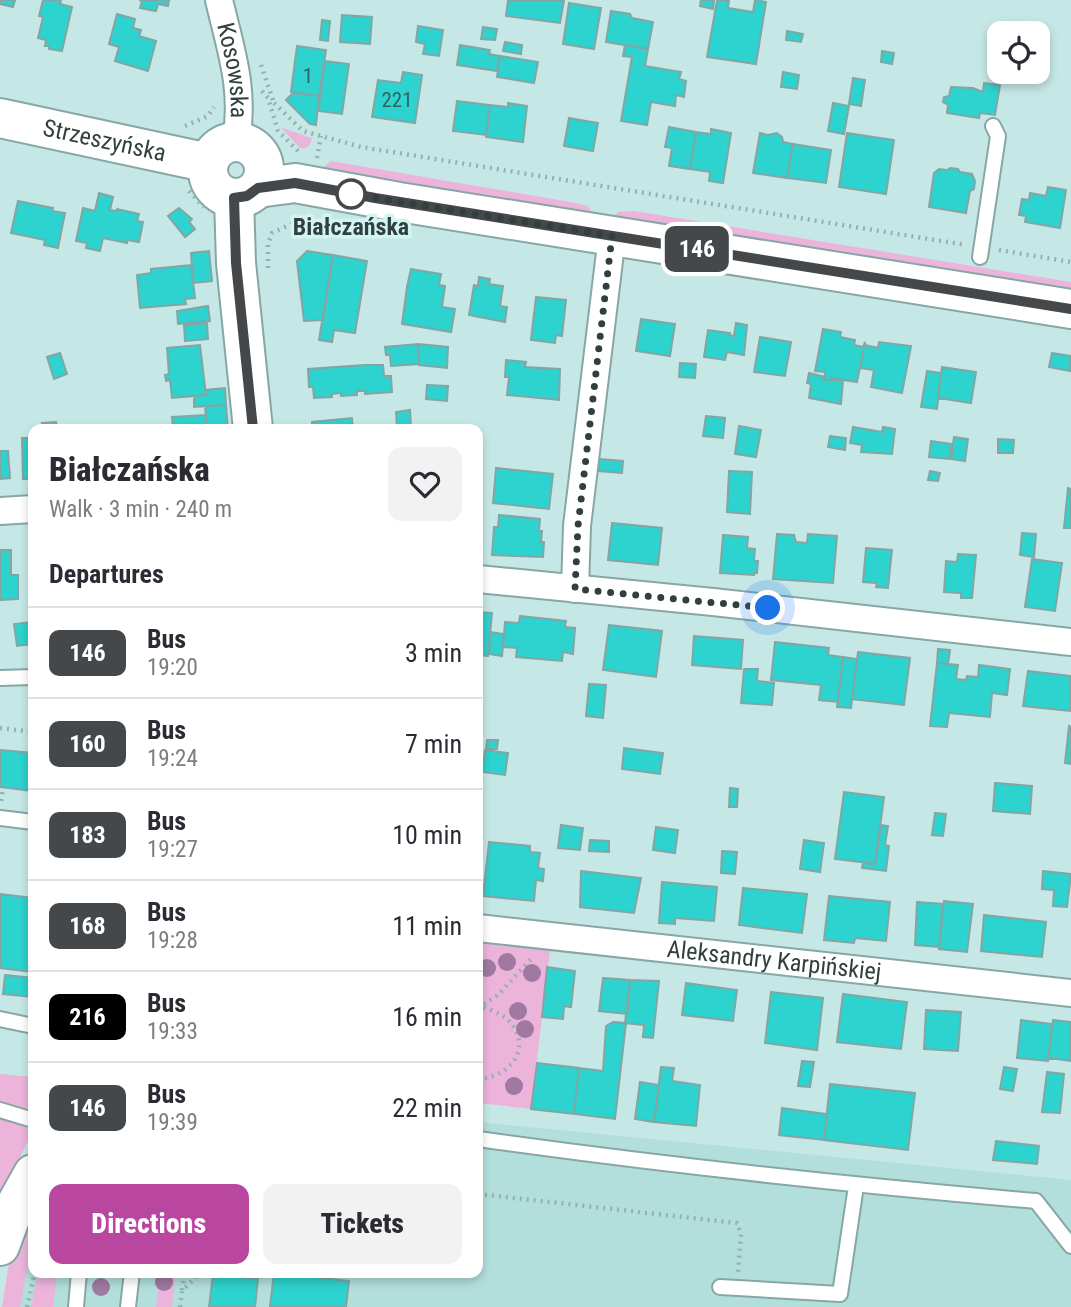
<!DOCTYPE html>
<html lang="en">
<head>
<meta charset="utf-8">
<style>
  :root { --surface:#fff; --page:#f2f2f3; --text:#2b2b33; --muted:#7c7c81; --line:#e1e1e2; --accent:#b9469f }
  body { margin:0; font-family:"Roboto Condensed",sans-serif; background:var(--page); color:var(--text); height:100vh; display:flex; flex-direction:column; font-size:26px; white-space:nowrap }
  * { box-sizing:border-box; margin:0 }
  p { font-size:23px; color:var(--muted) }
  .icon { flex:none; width:38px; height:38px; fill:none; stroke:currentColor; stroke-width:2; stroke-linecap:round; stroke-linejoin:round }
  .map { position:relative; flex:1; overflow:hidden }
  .details { position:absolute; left:28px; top:424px; width:455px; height:854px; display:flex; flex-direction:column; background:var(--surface); border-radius:14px; box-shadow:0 4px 10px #0003 }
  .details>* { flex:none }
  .badge { padding:0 14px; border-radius:10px; font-size:24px; line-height:46px }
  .tools { position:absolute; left:987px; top:21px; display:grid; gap:14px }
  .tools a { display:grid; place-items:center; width:63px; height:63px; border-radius:14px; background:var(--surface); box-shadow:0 4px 10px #0003; font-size:35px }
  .you { position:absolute; width:35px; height:35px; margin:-18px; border:5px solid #fff; border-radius:50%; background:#1a73e8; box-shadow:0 0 0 10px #1a73e833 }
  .map>.badge { position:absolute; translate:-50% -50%; box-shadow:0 0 0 4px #fff }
  h2 { padding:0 21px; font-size:26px; line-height:63px }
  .round { display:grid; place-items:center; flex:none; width:74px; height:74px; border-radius:14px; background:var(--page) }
  .headline { display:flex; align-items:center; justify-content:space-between; height:119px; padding:0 21px }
  h1 { font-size:33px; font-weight:800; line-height:52px }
  .action { display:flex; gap:14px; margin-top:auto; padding:14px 21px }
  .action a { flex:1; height:80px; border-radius:14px; background:var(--accent); color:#fff; font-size:28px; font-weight:800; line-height:80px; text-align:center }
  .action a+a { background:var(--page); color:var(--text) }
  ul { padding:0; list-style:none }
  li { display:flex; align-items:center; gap:21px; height:91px; padding:0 21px; border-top:2px solid var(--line) }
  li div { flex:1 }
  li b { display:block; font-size:26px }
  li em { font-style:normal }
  li .badge { min-width:77px; font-weight:700; text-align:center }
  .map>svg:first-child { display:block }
</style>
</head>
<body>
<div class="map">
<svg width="1071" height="1307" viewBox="0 0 1071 1307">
  <rect width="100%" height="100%" fill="#c5e8e6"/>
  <path fill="#b2dfdc" d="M478,1122L1071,1180V1307H19L33,1207V1272H478Z"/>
  <path fill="#ecb4db" d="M280,127L312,138C311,145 308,149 300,148Z
    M331,161L576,203L588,206L591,211L588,214L322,175L325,166Z
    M634,211L1071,282V295L616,220L615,217L618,212Z
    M478,943L550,951L531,1109L478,1103Z
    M0,1074L33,1077V1130L0,1199Z
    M33,1199V1257L26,1275L20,1307H2L10,1257Z
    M38,1272H57L53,1307H31Z
    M160,1272H171L175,1280L172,1307H156Z"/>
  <path fill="#2dd3ce" stroke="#83a5a3" stroke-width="2" d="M0,0H15L13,7L0,4Z
    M43,0H61L60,4L72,7L62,51L49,49V46H45L46,40L38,38L43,17L39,16Z
    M139,0H169L168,6L158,4L156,11L140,8L142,1Z
    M508,0H564L560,23L506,16Z
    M701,0H714L713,9L700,6Z
    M717,0H729L728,8L753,12L755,0L766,2L756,64L707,57Z
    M569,3L601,8L594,49L563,44Z
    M611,11L630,14L632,18L653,22L648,49L606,42Z
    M117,14L135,19L133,28L141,30L139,36L156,41L148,71L115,61L119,47L109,44Z
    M342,15L372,17L370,44L340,42Z
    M322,20L330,21L328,41L320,40Z
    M418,26L443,30L439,56L423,54L425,44L416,42Z
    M483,27L497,29L495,40L481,39Z
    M787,31L803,34L801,42L786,40Z
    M505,42L522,45L521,54L503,51Z
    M460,45L490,50L489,54L500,56L497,71L457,65Z
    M625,45L648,49L645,66L681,72L679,79L686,81L684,97L676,95L675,106L651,102L647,125L621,121L632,57L623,56Z
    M297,46L326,50L319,96L291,92Z
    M882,51L894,53L892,64L881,62Z
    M500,56L538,62L534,83L497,77Z
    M325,61L349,64L342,114L318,111Z
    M403,72L422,75L415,123L372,117L378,80L401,83Z
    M783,72L799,75L797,89L781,87Z
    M853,78L865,80L861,106L849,104Z
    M984,83L1000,85L995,115L980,113L979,118L947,113L948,105L943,102L944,97L949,96L951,87L973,88L983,92Z
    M293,93L319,96L316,125L310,124L286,100Z
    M457,101L490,105L486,135L453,131Z
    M508,103L527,106L523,142L486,137L490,105L508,107Z
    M833,103L849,106L844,134L828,131Z
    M569,118L598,123L593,151L564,146Z
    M669,127L696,132L690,169L669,166L672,148L665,147Z
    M711,129L731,133L723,183L709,181L710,172L690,169L696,132L711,134Z
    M760,133L768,135L777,133L782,137L783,142L793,144L787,178L753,173Z
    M847,133L894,140L886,194L839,187Z
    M793,144L831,150L826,183L787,178Z
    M950,168L958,169L960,172L972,174L975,181L974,189L970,191L966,213L929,207L934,173L939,169L947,170Z
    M1048,187L1066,190L1060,228L1025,222L1026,216L1019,215L1022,199L1029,200L1030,193L1046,196Z
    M99,193L113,197L110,210L117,211V209L139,214L137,221L143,222L139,242L127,240V243L103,238L100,251L86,248L87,243L76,241L83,208L95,211Z
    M18,201L53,208L52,211L65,213L58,248L44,245L45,240L11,233Z
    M179,208L192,219L189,222L195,229L185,237L168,216Z
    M209,251L212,281L193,283L191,253Z
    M307,251L333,255L323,320L304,321L297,261Z
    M333,255L367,261L355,333L334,330L332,342L319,340Z
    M191,265L195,298L185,299L186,304L140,308L137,275L151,273V269Z
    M411,269L441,274L439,285L445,286L442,307L455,309L451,332L402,324L407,287Z
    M479,277L490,279L489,284L503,286L500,306L507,307L505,322L469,315L474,285L478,286Z
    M536,297L566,300L562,336L556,335L555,343L531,340Z
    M208,306L210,321L178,324L177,311Z
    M641,319L675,324L670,356L636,351Z
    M207,323L208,339L185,341L184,325Z
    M736,323L747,325L744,355L727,352L725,360L704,357L708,330L730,333L729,335L734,336Z
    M823,329L841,332L840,337L855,340L854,345L863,347L865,342L857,382L831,378V380H824L825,372L815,371Z
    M760,337L791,342L785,376L754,372Z
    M865,342V345L878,348L879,342L911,346L902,393L871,387L874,370L860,368Z
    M418,344L448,347L447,368L419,365Z
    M418,344L419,364L391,366L390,355H386L385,347Z
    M200,345L206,395L172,398L170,380L166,381L165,375L169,374L167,348Z
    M60,353L67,374L54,379L47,357Z
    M1052,353L1071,356L1070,371L1049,367Z
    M506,360L526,362L525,367L560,369L559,400L507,395L509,377H505Z
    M680,363L696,364L695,378L679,377Z
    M365,365H383L384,376H391L392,392L365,394V391H357V395L341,396V393L332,394V397L314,398L313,387H309L308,369Z
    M942,367L976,372L971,403L938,398Z
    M927,371L941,373L937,409L921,407Z
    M809,373L825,377L824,380H843L841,404L809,398L811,384L807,383Z
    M427,385L448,386L447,401L426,399Z
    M225,388L226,405L194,407V396L206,395L205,390Z
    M226,405L228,429H207L205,406Z
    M410,410L411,427L397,428L396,412Z
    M206,415L207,429H173L172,417Z
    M706,416L725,418L723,438L703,436Z
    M352,418L353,429H312V422Z
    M56,422L57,429H42V423Z
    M739,426L761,430L756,457L735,454Z
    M853,427L882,432L883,427L895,429L892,454L861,452L862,445L850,443Z
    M830,436L846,438L845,450L828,447Z
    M954,437L968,439L965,461L951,459Z
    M22,438H33V479H23Z
    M998,439L1014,440L1013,453H998Z
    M931,441L952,444L949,459L929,457Z
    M0,451H8L10,478L0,479Z
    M599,459L623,461L622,473L598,471Z
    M496,468L553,474L549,509L493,503Z
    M729,471L752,472L750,514L727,512Z
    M930,471L940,473L938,481L928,480Z
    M1068,488L1071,489V528H1064Z
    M499,515L540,519L539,531H542L541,542H544L543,557L492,555L494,527H498Z
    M612,523L662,528L658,565L608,560Z
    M1022,533L1036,534L1034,557L1020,555Z
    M777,534L794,535L796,542L807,543L808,534L837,536L833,583L773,579Z
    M723,535L748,537L747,548L755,549L754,561H758L757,573H754V575L720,573Z
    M866,548L892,550L888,588L876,587L877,583L863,582Z
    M0,550H11V575H18V599L0,600Z
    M958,554L976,555L972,598H961V593L944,592L946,561L957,562Z
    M1032,559L1062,563L1055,611L1025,607Z
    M478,612L492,613L488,656L478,655Z
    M520,616L566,621L565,627L575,628L573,654L563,652L562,661L516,657L517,648L503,647L505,622L519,623Z
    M31,622L33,644L17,646L14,624Z
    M609,625L662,631L656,677L603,670Z
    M490,632L504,634L502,656L489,654Z
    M694,636L743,640L741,669L692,665Z
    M775,642L829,648L828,655L843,657L838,702L819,700L821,685L771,680Z
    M938,649L950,650L948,664L937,663Z
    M858,652L910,658L904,705L852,699Z
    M843,657L857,659L851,708L837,707Z
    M937,663L958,665L956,679L966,680L967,676L978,677L979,665L1010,669L1007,695L992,693L990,717L949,713L947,727L930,726Z
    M744,669H758L757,681L774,683L772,705L741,703Z
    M1028,671L1071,676V711L1023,706Z
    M589,684L606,685L603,718L586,716Z
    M1069,726L1071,727V764L1065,763Z
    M487,740H498L497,749H486Z
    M624,748L663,753L660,774L622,769Z
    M0,750L33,753V791L0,787Z
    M485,750L508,753L505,775L482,772Z
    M995,783L1032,786L1030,814L993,811Z
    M730,788L738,789L737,807H729Z
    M844,792L884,797L875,864L835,859Z
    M935,813L946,814L943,836L932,835Z
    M561,825L583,828L580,850L558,848Z
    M881,825L888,826L885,845L889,846L886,871L862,868L863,863L875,864Z
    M656,827L678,830L675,853L653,850Z
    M590,840L609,841V852L589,851Z
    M804,840L824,843L820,872L800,869Z
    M489,842L530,846V852L540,853L538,868L544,869L543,881L536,880L534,901L483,896Z
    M722,851L737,852L735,874L721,873Z
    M581,871L641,878L634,913L580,907Z
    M1043,871L1071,874L1067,907L1053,906L1054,890L1042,889Z
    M662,882L717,887L714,921L675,918V924L659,923Z
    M743,888L807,894L802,933L739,925Z
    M0,894L33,898V972L0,968Z
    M829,896L890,902L886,941L855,938L854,943L824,940Z
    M944,901L973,904L967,952L939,949Z
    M917,902L943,904L939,947L915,945Z
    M984,915L1046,922L1042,957L981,951Z
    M547,967L575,971L571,1007L564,1006L563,1019L542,1017Z
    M5,975L33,978V997L3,994Z
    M603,978L630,980L627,1014L599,1011Z
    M630,980L659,981L653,1038L643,1037L644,1025L625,1023Z
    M686,983L737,990L733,1021L682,1015Z
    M771,992L823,998L817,1050L765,1043Z
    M843,994L907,1002L901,1049L837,1042Z
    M926,1010L961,1012L958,1051L924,1049Z
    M1021,1020L1052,1024L1048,1061L1017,1058Z
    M1053,1020L1071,1022V1061L1048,1058Z
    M613,1022L626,1023L615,1119L574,1114L579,1068L603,1071L606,1026Z
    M802,1061L814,1062L810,1087L798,1086Z
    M537,1063L579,1068L574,1114L531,1109Z
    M661,1067L674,1068L672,1081L700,1085L696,1126L654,1122Z
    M1004,1067L1017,1069L1013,1091L1000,1089Z
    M1047,1072L1064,1074L1060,1113L1042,1112Z
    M640,1082L659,1085L654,1122L635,1119Z
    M830,1084L915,1093L908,1150L824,1140Z
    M782,1108L827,1114L824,1140L779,1135Z
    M996,1141L1039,1146L1037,1164L993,1160Z
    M274,1272L349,1281L346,1307H270Z
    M213,1274L258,1279L255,1307H209Z"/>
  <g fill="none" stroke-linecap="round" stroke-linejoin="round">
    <defs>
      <path id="lane" d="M980,257L998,136L993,126
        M0,678L33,677
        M0,818L33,822
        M0,1019L33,1026
        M0,1110L33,1120
        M478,1139C663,1165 849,1185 1036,1201L1071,1246
        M720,1287L840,1294L856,1186
        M76,1307L79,1272
        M128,1307L132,1272"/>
      <g id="street">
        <path id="s1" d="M219,0C231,51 245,89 236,142"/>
        <path d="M0,511L33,509"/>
        <path d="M478,579L713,602L1071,642"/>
        <path d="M575,589L577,526L612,236"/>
        <path id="s2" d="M478,928L1071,993"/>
      </g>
      <g id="secondary">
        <path id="s3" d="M0,118L209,163"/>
        <circle cx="236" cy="170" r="28"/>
        <path d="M258,188L295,183L399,202L1071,309"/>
        <path d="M234,198L236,263L253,429"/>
        <path d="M0,1246L14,1208L33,1174"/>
      </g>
    </defs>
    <use href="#lane" stroke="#86a7a5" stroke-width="18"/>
    <use href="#street" stroke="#86a7a5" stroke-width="30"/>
    <use href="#secondary" stroke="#86a7a5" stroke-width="42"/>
    <path stroke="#94b1af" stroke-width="4.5" stroke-dasharray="2 5" stroke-linecap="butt" d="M261,65L274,103
      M262,91L268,98L278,131L300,153
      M274,103L303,131L361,147L966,245
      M185,126L208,116L214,107
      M317,158L321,136
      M189,191L204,207
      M999,250L1071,262
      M268,268V244L272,233L304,218
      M0,728L33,732
      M1,801L3,788
      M478,1008L498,995L533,957
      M478,1079C507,1078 534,1050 510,1022C503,1014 491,1010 481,1006
      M478,1194L737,1223L741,1234L738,1273
      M182,1290L185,1272
      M27,1307L35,1272
      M180,1307L182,1291L201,1272"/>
    <use href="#lane" stroke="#fff" stroke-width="14"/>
    <use href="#street" stroke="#fff" stroke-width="26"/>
    <use href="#secondary" stroke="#fff" stroke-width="38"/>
  </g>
  <g fill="#9f79a2">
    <circle cx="507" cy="962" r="9"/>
    <circle cx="487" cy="968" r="9"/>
    <circle cx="532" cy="973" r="9"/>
    <circle cx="518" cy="1011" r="9"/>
    <circle cx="525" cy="1029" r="9"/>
    <circle cx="514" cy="1086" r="9"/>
    <circle cx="164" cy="1282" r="9"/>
    <circle cx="101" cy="1287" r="9"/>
  </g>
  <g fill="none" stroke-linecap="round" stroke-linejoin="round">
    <defs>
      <path id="line" d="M253,429L236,263L234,198L247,196L258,188L295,183L375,198L1071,309"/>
    </defs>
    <use href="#line" stroke="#fff" stroke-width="16"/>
    <use href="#line" stroke="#45484a" stroke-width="10"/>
    <path stroke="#313f3f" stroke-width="7" stroke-dasharray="0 12.6" d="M351,194L612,236L578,526L575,589L768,608"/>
  </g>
  <circle fill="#fff" stroke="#45484a" stroke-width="3.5" cx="351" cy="194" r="14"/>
  <g text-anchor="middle" stroke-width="7" stroke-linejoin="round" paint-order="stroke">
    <g font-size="21" fill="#306463">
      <text x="308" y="83">1</text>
      <text x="397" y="107">221</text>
    </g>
    <g font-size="24" fill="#313f3f" stroke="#d2f5f3">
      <text dy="8" stroke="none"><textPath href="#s1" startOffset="72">Kosowska</textPath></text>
      <text dy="8" stroke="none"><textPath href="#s3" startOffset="107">Strzeszyńska</textPath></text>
      <text dy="8" stroke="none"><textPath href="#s2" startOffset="298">Aleksandry Karpińskiej</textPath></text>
    </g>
    <g font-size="24" font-weight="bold" fill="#313f3f" stroke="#d2f5f3">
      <text x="351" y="235">Białczańska</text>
    </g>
  </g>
</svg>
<div class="tools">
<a><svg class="icon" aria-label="locate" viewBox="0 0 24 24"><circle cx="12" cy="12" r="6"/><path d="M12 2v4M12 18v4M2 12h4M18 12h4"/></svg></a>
</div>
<div class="you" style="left:768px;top:608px"></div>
<b class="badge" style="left:697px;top:249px;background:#45484a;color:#fff">146</b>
<section class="details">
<div class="headline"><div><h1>Białczańska</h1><p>Walk · 3 min · 240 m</p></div><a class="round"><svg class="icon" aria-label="heart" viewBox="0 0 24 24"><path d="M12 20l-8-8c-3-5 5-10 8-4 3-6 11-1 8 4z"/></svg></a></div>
<h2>Departures</h2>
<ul>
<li><span class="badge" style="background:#45484a;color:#fff">146</span><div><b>Bus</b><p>19:20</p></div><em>3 min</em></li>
<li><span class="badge" style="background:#45484a;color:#fff">160</span><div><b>Bus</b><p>19:24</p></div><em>7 min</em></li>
<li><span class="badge" style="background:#45484a;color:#fff">183</span><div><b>Bus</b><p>19:27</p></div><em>10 min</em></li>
<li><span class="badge" style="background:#45484a;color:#fff">168</span><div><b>Bus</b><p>19:28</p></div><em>11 min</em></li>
<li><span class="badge" style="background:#000;color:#fff">216</span><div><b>Bus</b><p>19:33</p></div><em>16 min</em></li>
<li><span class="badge" style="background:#45484a;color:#fff">146</span><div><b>Bus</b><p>19:39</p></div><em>22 min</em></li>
</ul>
<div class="action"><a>Directions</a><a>Tickets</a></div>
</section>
</div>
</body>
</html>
